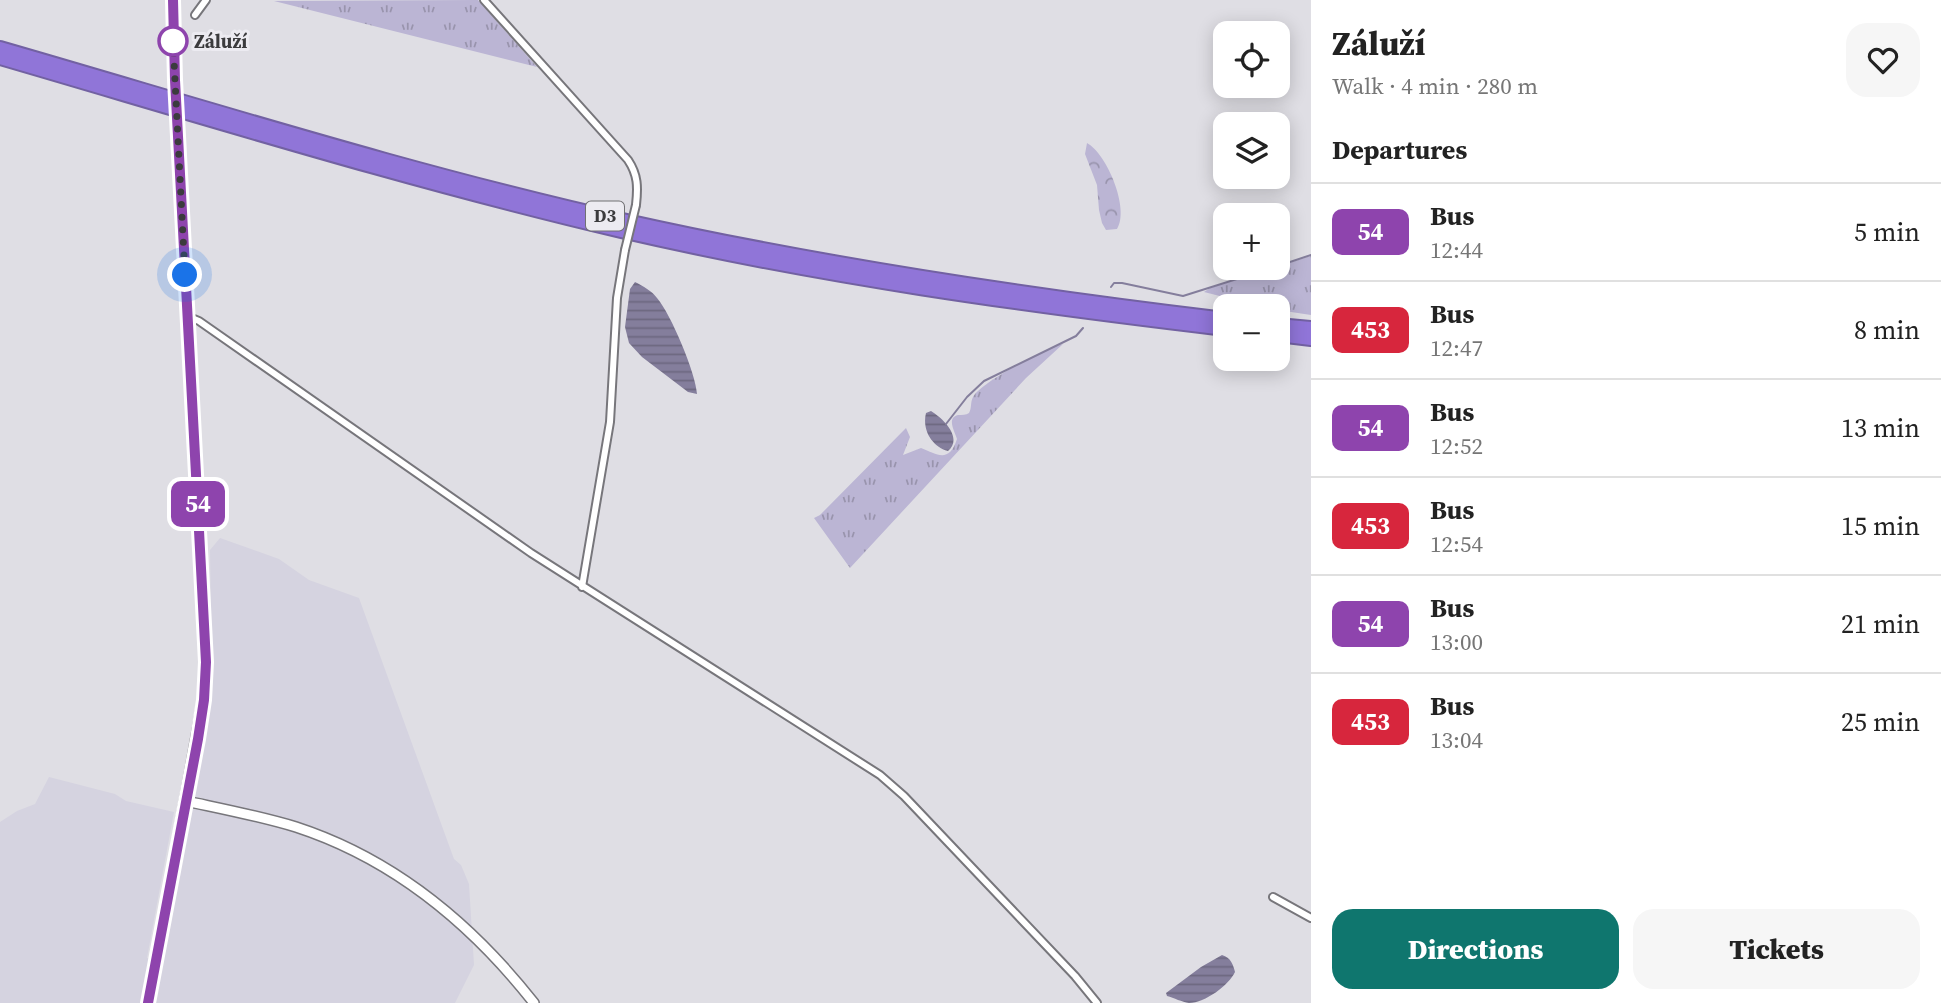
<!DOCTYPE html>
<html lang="en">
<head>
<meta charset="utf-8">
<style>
  :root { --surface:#fff; --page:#f6f6f6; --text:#222; --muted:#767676; --line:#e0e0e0; --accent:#0f766e }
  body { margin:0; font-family:"Source Serif 4",serif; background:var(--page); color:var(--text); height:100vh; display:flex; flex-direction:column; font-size:26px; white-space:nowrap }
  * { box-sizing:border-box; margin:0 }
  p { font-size:23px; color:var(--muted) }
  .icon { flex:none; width:38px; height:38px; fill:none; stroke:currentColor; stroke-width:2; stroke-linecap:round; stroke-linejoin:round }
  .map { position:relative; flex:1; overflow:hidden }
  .side { display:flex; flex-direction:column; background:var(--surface); width:630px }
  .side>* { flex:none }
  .badge { padding:0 14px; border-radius:10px; font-size:24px; line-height:46px }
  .controls { position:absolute; left:1213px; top:21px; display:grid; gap:14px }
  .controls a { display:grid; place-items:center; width:77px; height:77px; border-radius:14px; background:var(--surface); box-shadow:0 4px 18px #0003; font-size:35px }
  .you { position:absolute; width:35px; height:35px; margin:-18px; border:5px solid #fff; border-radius:50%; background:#1a73e8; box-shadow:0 0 0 10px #1a73e833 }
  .map>.badge { position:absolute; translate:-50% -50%; box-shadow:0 0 0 4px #fff }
  h2 { padding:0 21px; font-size:26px; line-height:63px }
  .round { display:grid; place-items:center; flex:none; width:74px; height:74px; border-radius:21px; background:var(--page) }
  .summary { display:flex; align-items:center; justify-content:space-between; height:119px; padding:0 21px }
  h1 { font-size:33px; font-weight:800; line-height:52px }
  .primary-button { display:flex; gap:14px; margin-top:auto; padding:14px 21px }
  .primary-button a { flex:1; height:80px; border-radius:21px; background:var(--accent); color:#fff; font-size:28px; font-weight:800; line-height:80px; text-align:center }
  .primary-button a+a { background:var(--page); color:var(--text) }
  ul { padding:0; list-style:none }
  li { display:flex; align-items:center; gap:21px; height:98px; padding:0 21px; border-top:2px solid var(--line) }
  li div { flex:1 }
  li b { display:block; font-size:26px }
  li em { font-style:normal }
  li .badge { min-width:77px; font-weight:700; text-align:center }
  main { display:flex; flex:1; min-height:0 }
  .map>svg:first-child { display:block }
</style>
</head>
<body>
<main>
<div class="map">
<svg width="1311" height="1003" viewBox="0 0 1311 1003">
  <defs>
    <pattern id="grass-tufts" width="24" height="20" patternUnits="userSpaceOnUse" patternTransform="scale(1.75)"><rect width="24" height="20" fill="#bbb5d4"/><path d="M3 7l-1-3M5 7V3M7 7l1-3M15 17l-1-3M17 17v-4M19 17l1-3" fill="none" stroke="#9994ad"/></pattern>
    <pattern id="forest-crowns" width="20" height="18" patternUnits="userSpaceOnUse" patternTransform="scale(1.75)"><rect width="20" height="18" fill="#bbb5d4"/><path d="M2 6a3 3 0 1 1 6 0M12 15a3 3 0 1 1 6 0" fill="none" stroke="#9994ad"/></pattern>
    <pattern id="water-rules" width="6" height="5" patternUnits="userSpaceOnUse" patternTransform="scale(1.75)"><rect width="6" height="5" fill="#847e9c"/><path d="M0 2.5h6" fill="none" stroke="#6d6880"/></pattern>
  </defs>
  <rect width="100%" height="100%" fill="#dfdee4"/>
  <path fill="#d5d3e0" d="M220,538L279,559L309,580L359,598L454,859L461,865L469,884L474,965L455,1003H0V822L17,811L35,804L49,777L115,794L126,801L174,812L147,958L163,962L212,691L210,550Z"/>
  <path fill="url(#grass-tufts)" d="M474,0H478L537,67L274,1Z
    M1311,256V315L1278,310V306H1259L1204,292L1210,288Z
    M1063,344L1026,378L850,568L814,518L820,515L906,428L910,437L903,455L921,448C938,455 949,463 957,439C955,432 946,418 958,415C962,415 966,415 969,413C972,408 970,403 973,397C981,382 1046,348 1063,344Z"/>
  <path fill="url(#forest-crowns)" d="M1087,143C1107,154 1130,209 1117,229L1106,230L1102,223L1099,210L1097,185L1085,154Z"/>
  <path fill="url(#water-rules)" d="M635,282C643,286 652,291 657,298C671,314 696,374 697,394L688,392L642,357L629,343L625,327L630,289Z
    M931,411C944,419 963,438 948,451C931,446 922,429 926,413Z
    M1222,955C1231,958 1233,964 1235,972C1229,985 1205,1003 1189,1003C1182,1002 1174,998 1167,996L1166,993L1201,967Z"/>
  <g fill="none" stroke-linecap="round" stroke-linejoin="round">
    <path stroke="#847e9c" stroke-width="2" d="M1278,266L1311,255
      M1111,287L1114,283H1122L1183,296L1272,268
      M946,424L967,397L984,381L1076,336L1083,328"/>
    <defs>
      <path id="minor" d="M484,0L628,160C638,175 638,187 636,205
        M195,15L206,0
        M187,316L199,321L531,553L880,775L904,796L1075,976L1097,1003
        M582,587L610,422L617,298L625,250
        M1273,897L1311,918"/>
      <path id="secondary" d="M173,0L175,80
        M186,801C223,809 260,816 296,827C394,859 471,923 534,1003
        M148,1003L205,688L206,653L177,131"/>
      <path id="motorway" d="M0,48C208,108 416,174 627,221C824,265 1024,295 1225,319
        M0,58C206,118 412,182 621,231C820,277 1022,305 1225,329
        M1278,325L1311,328
        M1278,335L1311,339"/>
    </defs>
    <use href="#minor" stroke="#77767b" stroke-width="10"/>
    <use href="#secondary" stroke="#77767b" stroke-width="12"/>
    <use href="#motorway" stroke="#7261a2" stroke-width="16"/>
    <use href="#minor" stroke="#fff" stroke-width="6"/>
    <use href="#secondary" stroke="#fff" stroke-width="9"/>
    <use href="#motorway" stroke="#9075d8" stroke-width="12"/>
    <defs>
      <path id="minor-bridge" d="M625,250L636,205"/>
      <path id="secondary-bridge" d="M175,80L177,131"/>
    </defs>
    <use href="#minor-bridge" stroke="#77767b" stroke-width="10" stroke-linecap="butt"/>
    <use href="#secondary-bridge" stroke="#77767b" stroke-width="12" stroke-linecap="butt"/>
    <use href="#minor-bridge" stroke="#fff" stroke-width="6"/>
    <use href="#secondary-bridge" stroke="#fff" stroke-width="9"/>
  </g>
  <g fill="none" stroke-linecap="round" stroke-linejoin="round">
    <defs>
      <path id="line" d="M148,1003L198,739L204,700L206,662L175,80L173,0"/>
    </defs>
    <use href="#line" stroke="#fff" stroke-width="16"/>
    <use href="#line" stroke="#8e44ad" stroke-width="10"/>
    <path stroke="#3b3b3d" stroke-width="7" stroke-dasharray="0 12.6" d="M173,41L185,275"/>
  </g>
  <circle fill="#fff" stroke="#8e44ad" stroke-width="3.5" cx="173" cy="41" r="14"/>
  <g text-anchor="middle" stroke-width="6" stroke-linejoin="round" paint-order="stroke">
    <rect fill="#ecebf1" stroke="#707073" stroke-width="2" x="586" y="201.5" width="38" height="29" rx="5"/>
    <g font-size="18" font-weight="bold" fill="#3b3b3d">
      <text x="605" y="222">D3</text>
    </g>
    <g font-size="19" font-weight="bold" fill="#3b3b3d" stroke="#ecebf1" text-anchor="start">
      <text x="194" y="48">Záluží</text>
    </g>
  </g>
</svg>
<div class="controls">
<a><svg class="icon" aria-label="locate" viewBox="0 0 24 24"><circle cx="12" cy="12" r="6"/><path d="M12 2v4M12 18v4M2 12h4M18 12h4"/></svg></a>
<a><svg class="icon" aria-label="layers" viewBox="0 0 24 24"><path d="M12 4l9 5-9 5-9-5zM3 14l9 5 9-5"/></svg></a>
<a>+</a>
<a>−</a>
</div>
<div class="you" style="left:185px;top:275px"></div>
<b class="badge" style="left:198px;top:504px;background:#8e44ad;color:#fff">54</b>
</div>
<section class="side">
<div class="summary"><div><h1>Záluží</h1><p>Walk · 4 min · 280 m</p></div><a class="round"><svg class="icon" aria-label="heart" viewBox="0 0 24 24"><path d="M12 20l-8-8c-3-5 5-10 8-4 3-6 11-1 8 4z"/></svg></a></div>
<h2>Departures</h2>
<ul>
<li><span class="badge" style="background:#8e44ad;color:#fff">54</span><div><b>Bus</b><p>12:44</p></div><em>5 min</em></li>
<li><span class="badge" style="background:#d7263d;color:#fff">453</span><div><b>Bus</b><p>12:47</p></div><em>8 min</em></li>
<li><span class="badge" style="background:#8e44ad;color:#fff">54</span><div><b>Bus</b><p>12:52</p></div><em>13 min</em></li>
<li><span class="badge" style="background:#d7263d;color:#fff">453</span><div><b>Bus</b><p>12:54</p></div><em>15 min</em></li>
<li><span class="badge" style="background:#8e44ad;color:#fff">54</span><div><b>Bus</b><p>13:00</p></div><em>21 min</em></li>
<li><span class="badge" style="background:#d7263d;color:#fff">453</span><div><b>Bus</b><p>13:04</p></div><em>25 min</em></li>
</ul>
<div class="primary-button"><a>Directions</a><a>Tickets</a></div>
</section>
</main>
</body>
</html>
